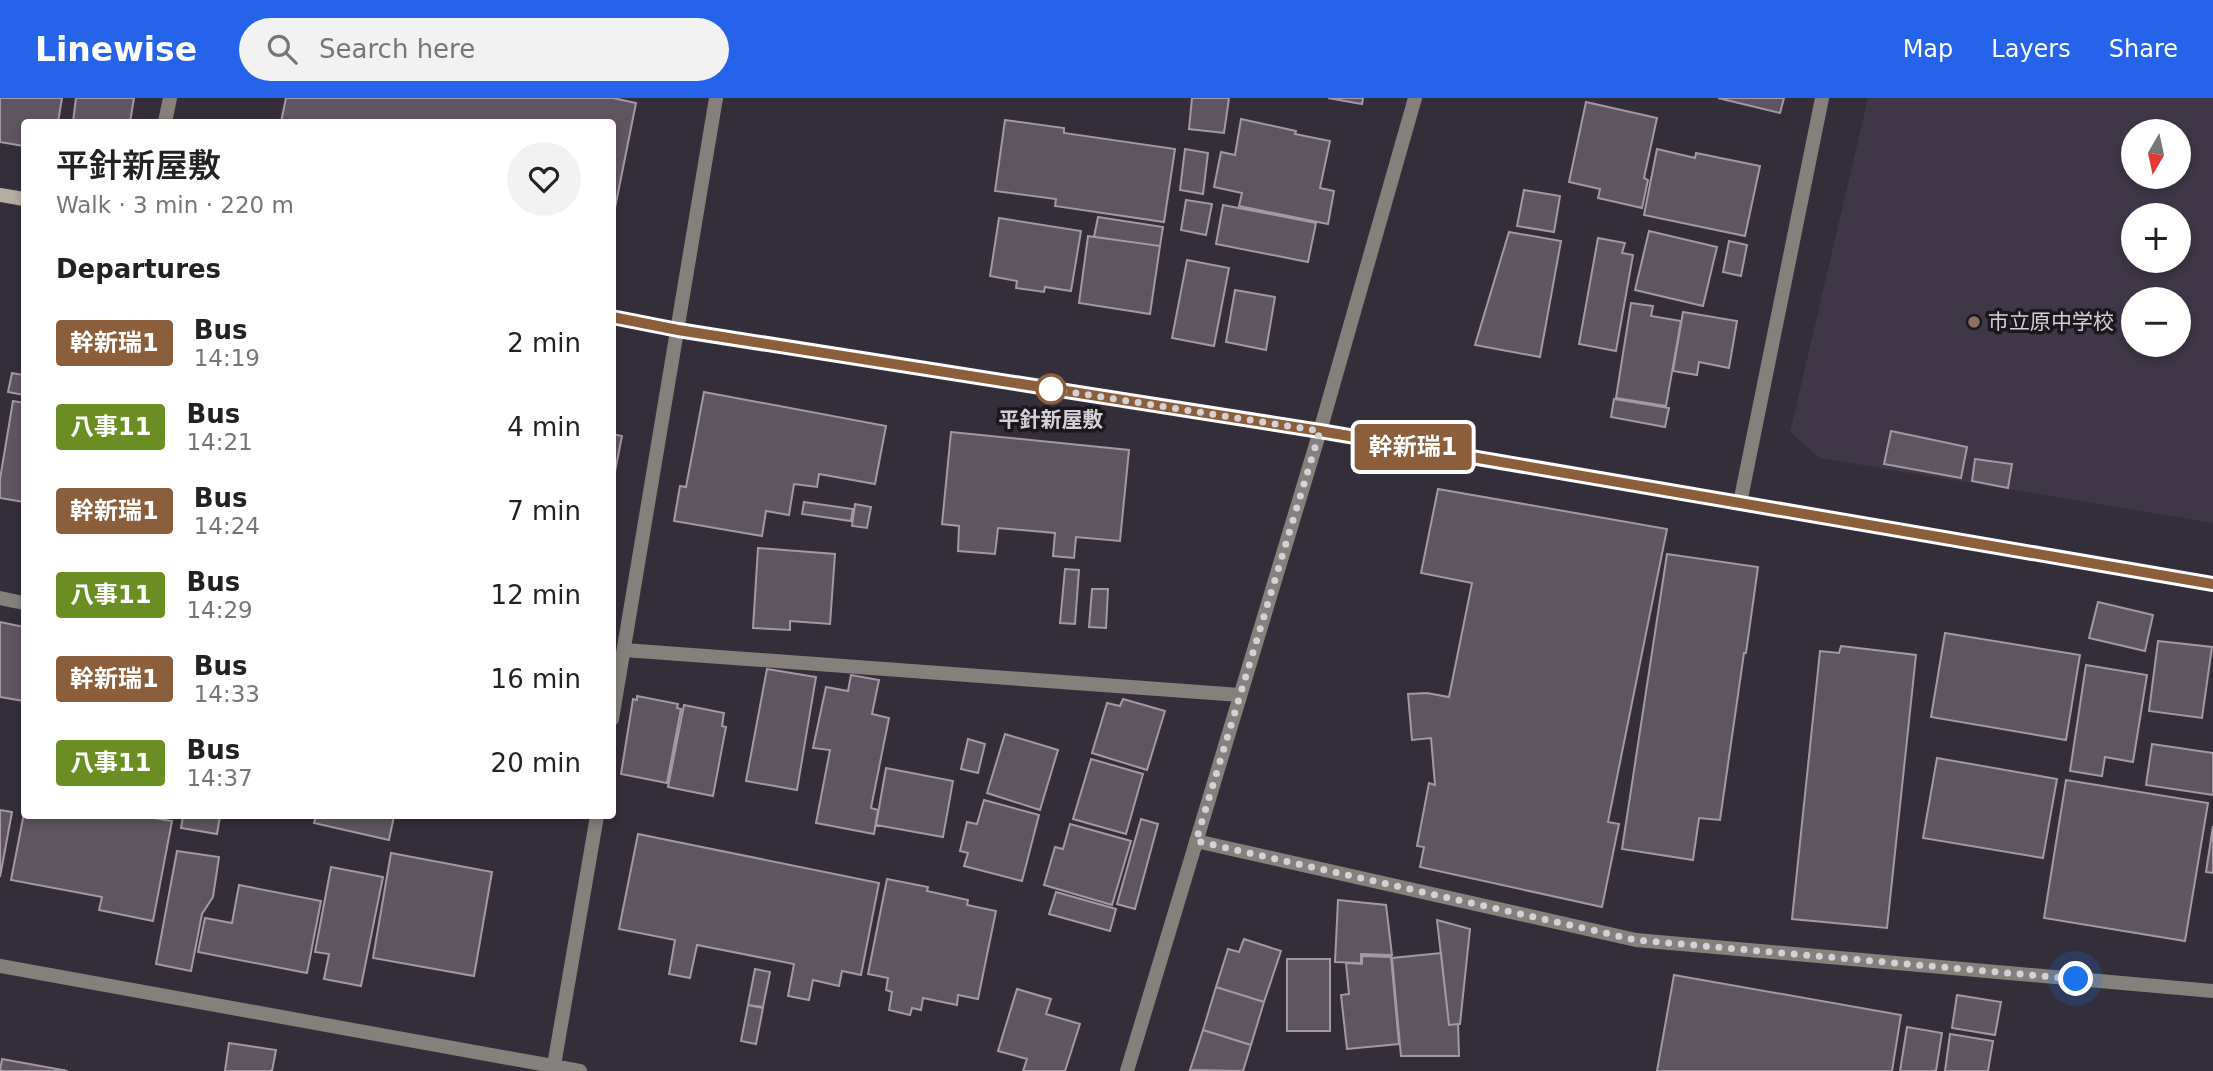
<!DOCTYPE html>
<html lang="en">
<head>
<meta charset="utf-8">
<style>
  :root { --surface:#fff; --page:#f2f2f2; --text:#222; --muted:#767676; --accent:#2563eb }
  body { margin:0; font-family:"DejaVu Sans","Noto Sans JP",sans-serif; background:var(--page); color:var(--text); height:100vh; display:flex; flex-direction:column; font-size:26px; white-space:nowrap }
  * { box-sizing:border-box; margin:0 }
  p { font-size:23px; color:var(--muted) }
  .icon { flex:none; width:38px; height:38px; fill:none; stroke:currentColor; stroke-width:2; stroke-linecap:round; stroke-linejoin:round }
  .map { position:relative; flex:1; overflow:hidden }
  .side { position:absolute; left:21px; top:21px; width:595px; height:700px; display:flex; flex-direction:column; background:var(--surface); border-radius:7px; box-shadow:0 4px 10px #0003 }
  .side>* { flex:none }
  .badge { padding:0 14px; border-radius:5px; font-size:24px; line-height:46px }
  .needle { width:46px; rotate:189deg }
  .fabs { position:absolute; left:2121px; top:21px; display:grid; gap:14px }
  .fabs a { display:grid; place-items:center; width:70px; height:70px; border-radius:50%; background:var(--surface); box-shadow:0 4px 10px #0003; font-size:35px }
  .you { position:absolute; width:35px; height:35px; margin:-18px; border:5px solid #fff; border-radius:50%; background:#1a73e8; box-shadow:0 0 0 10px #1a73e833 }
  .map>.badge { position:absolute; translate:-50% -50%; box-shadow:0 0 0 4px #fff }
  h2 { padding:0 35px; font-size:26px; line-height:63px }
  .round { display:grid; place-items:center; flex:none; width:74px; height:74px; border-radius:37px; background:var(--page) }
  .summary { display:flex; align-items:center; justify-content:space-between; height:119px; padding:0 35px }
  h1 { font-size:33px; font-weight:600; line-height:52px }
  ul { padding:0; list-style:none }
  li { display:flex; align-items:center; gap:21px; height:84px; padding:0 35px }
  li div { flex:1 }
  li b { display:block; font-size:26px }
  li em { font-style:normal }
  li .badge { min-width:77px; font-weight:700; text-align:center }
  header { display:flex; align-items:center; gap:42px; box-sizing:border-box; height:98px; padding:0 35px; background:var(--accent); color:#fff }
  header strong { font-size:33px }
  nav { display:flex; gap:38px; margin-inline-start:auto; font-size:24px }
  .search { width:490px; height:63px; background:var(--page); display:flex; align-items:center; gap:18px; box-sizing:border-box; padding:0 24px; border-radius:38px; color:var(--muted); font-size:26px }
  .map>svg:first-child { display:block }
</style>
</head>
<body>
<header>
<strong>Linewise</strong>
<div class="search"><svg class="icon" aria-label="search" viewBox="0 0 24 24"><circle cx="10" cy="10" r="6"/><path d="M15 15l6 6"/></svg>Search here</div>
<nav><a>Map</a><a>Layers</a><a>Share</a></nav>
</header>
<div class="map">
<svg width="2213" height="973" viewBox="0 0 2213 973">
  <rect width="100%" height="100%" fill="#342e3a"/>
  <path fill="#3f3647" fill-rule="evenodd" d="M1868,0H2213V425L1820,360L1790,334ZM2133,33H2179V79H2133ZM2133,117H2179V163H2133ZM2133,201H2179V247H2133Z"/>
  <path fill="#5f5560" stroke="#a498a5" stroke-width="2" d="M0,0H62L58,24H24V48L0,44Z
    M76,0H134L130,24H73Z
    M286,0H613L636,5L612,125V24H281Z
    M1192,0H1229L1224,35L1189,31Z
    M1328,0H1363L1362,6Z
    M1718,0H1784L1780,15Z
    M1586,4L1657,20L1644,80L1648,82L1642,110L1598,100L1600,91L1569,84Z
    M1241,21L1296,33L1295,36L1330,43L1320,90L1334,93L1328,126L1239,108L1242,95L1214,89L1221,54L1235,57Z
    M1005,22L1064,30V35L1175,51L1164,124L1055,108L1056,101L995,93Z
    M1185,51L1208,55L1203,96L1180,92Z
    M1657,51L1695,60L1696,55L1760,68L1745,138L1644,117Z
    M1524,92L1560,98L1554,134L1517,128Z
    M1186,102L1212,106L1206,137L1181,132Z
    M1223,107L1316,125L1308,164L1216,146Z
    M1098,119L1163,129L1160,148L1094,139Z
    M999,120L1081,133L1071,193L1045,189L1044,194L1016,190L1017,183L990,178Z
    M1649,133L1717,149L1703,208L1635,192Z
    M1509,134L1561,143L1540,259L1475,247Z
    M1088,138L1160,148L1150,216L1079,205Z
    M1598,140L1625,145L1622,155L1633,157L1616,253L1579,246Z
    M1729,143L1747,147L1741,178L1723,174Z
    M1187,162L1229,170L1214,248L1172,240Z
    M1235,192L1275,199L1266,252L1226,244Z
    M1631,205L1653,208L1651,218L1681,223L1666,308L1616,300Z
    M1683,214L1737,223L1729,270L1699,264L1697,277L1673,273Z
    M12,275L24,277V297L8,294Z
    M704,294L886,328L875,386L819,376L817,389L794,386L789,417L766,413L762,438L674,423L680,388L686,389Z
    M1614,301L1669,310L1665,329L1611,319Z
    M13,303L24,305V404L0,400V381Z
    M1891,333L1967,349L1961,380L1884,366Z
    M951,334L1129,352L1120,443L1076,439L1074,460L1053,458L1055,435L998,430L995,456L958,453L959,428L942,426Z
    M612,336L622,338L612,389Z
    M1975,361L2012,366L2008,390L1972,383Z
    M1438,391L1667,431L1608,724L1619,726L1602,809L1420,769L1424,749L1417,748L1429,685L1435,687L1431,640L1412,642L1408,596L1427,595L1449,599L1472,485L1421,475Z
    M804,404L853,411L851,423L802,416Z
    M855,406L871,409L867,430L852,428Z
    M758,450L835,456L830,526L790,523V532L753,530Z
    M1667,456L1758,469L1746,555H1744L1720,722L1699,720L1693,762L1622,751Z
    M1065,471L1079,472L1075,526L1060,525Z
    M1092,491H1108L1106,530L1089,529Z
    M2098,504L2153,517L2145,553L2089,540Z
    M0,524L24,529V603L0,599Z
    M1945,535L2080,557L2066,642L1931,619Z
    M2158,543L2212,549L2202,620L2149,613Z
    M1841,548L1916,557L1887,830L1792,821L1820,553L1839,555Z
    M2086,567L2147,577L2133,664L2105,659L2102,678L2070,673Z
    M767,571L816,579L797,692L746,683Z
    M851,577L879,582L872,616L889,620L871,710L878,712L874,736L816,725L830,652L813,650L826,589L848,593Z
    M637,598L678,606L677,610L681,611L667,685L621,676L633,601L637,602Z
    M1123,601L1165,613L1147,672L1092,655L1107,605L1120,608Z
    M684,607L724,615L722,628L726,629L713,698L668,689Z
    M1005,636L1058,652L1040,712L987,695Z
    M968,641L985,646L978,675L961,671Z
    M2152,646L2213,655V697L2146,687Z
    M1937,660L2057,681L2043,760L1923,740Z
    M1091,661L1143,676L1126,736L1073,721Z
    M886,670L953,683L943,739L876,727Z
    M2066,682L2208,705L2185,843L2044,820Z
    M984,702L1039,717L1022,783L964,768L968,755L960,753L967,724L977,726Z
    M0,712L12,714L0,779Z
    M24,715V718H142L172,723L153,823L99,812L102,799L11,782Z
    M183,718H220L217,736L181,730Z
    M316,718H394L389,742L314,725Z
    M1141,721L1158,726L1135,811L1117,806Z
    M1070,726L1131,743L1112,807L1044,787L1055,749L1063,751Z
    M2213,728V775L2206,774Z
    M638,736L879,785L861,877L842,873L839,888L813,882L809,902L788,898L794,866L697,847L690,880L669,876L675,842L619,831Z
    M177,753L219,759L213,799L202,816L191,873L156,866Z
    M391,755L492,774L474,878L373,860Z
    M331,769L383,779L361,888L324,881L329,856L315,854Z
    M887,781L928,789L927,793L968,802L967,807L996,813L978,901L958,897L957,907L923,900L921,912L912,910L910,917L889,912L892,894L886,892L888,880L868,876Z
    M239,787L321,803L307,875L198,854L205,820L232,825Z
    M1056,794L1116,811L1110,833L1049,816Z
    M1338,802L1386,807L1392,857L1361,856V865L1335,864Z
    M1437,822L1470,831L1460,926H1458L1449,927Z
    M1244,841L1281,853L1264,904L1216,889L1228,851L1239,854Z
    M1441,855L1449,927L1458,926L1459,958H1401L1392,860Z
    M1362,858L1391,859L1399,946L1347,951L1341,897L1349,896L1346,865L1362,866Z
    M1287,861H1330V933H1287Z
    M755,871L770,874L763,909L748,907Z
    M1674,877L1901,917L1892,973H1657Z
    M1216,889L1264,904L1251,947L1203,932Z
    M1017,891L1051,901L1046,916L1080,926L1065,973H1023L1027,961L998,953Z
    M1957,897L2001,904L1995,937L1952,930Z
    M748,907L763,910L756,946L741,943Z
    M1907,929L1942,935L1936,973H1900Z
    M1203,932L1251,947L1243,973L1190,972Z
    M1950,936L1993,943L1988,973H1945Z
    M229,945L276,952L272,973H225Z
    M2,961L68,973H0Z"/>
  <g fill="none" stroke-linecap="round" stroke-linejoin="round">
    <path stroke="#85807b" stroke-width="14" d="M165,24L170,0
      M1740,405L1822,0
      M0,500L24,505
      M624,552L1240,597
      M612,621L716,0
      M1196,743L1636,842L2213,893
      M0,868L580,973
      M553,973L597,718
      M1127,973L1320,333L1415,0"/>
    <path stroke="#b5aca4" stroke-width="14" d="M0,97L24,101
      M612,219L678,232L1320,333L2213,486"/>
  </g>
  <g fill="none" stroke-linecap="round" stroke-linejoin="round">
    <defs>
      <path id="line" d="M612,219L678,232L1320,333L2213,486"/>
    </defs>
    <use href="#line" stroke="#fff" stroke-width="16"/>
    <use href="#line" stroke="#8b5e3c" stroke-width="10"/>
    <path stroke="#d4d0d8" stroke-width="7" stroke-dasharray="0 12.6" d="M1051,291L1320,333L1196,743L1636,842L2076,881"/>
  </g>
  <circle fill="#8d6e63" stroke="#1a171d" stroke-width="2.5" cx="1974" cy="224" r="7"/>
  <circle fill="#fff" stroke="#8b5e3c" stroke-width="3.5" cx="1051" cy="291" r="14"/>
  <g text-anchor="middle" stroke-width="7" stroke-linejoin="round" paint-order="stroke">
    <g font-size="21" fill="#d4d0d8" stroke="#1a171d" text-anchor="start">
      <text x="1988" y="231">市立原中学校</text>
    </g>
    <g font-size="21" font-weight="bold" fill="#d4d0d8" stroke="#1a171d">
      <text x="1051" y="329">平針新屋敷</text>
    </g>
  </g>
</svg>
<div class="fabs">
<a><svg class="needle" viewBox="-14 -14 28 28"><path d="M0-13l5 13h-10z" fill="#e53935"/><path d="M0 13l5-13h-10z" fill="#767676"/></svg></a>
<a>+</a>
<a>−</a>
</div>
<div class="you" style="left:2076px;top:881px"></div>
<b class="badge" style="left:1413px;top:349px;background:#8b5e3c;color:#fff">幹新瑞1</b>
<section class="side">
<div class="summary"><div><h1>平針新屋敷</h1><p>Walk · 3 min · 220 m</p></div><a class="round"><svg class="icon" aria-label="heart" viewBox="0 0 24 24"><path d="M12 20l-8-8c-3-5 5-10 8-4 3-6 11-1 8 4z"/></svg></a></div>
<h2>Departures</h2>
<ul>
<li><span class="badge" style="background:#8b5e3c;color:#fff">幹新瑞1</span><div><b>Bus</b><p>14:19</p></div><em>2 min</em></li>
<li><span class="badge" style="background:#6b8e23;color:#fff">八事11</span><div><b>Bus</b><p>14:21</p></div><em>4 min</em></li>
<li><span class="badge" style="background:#8b5e3c;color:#fff">幹新瑞1</span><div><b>Bus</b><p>14:24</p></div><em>7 min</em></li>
<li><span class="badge" style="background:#6b8e23;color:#fff">八事11</span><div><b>Bus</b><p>14:29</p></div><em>12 min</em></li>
<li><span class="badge" style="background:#8b5e3c;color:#fff">幹新瑞1</span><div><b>Bus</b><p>14:33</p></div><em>16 min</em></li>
<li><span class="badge" style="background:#6b8e23;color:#fff">八事11</span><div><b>Bus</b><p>14:37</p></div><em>20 min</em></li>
</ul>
</section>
</div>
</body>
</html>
